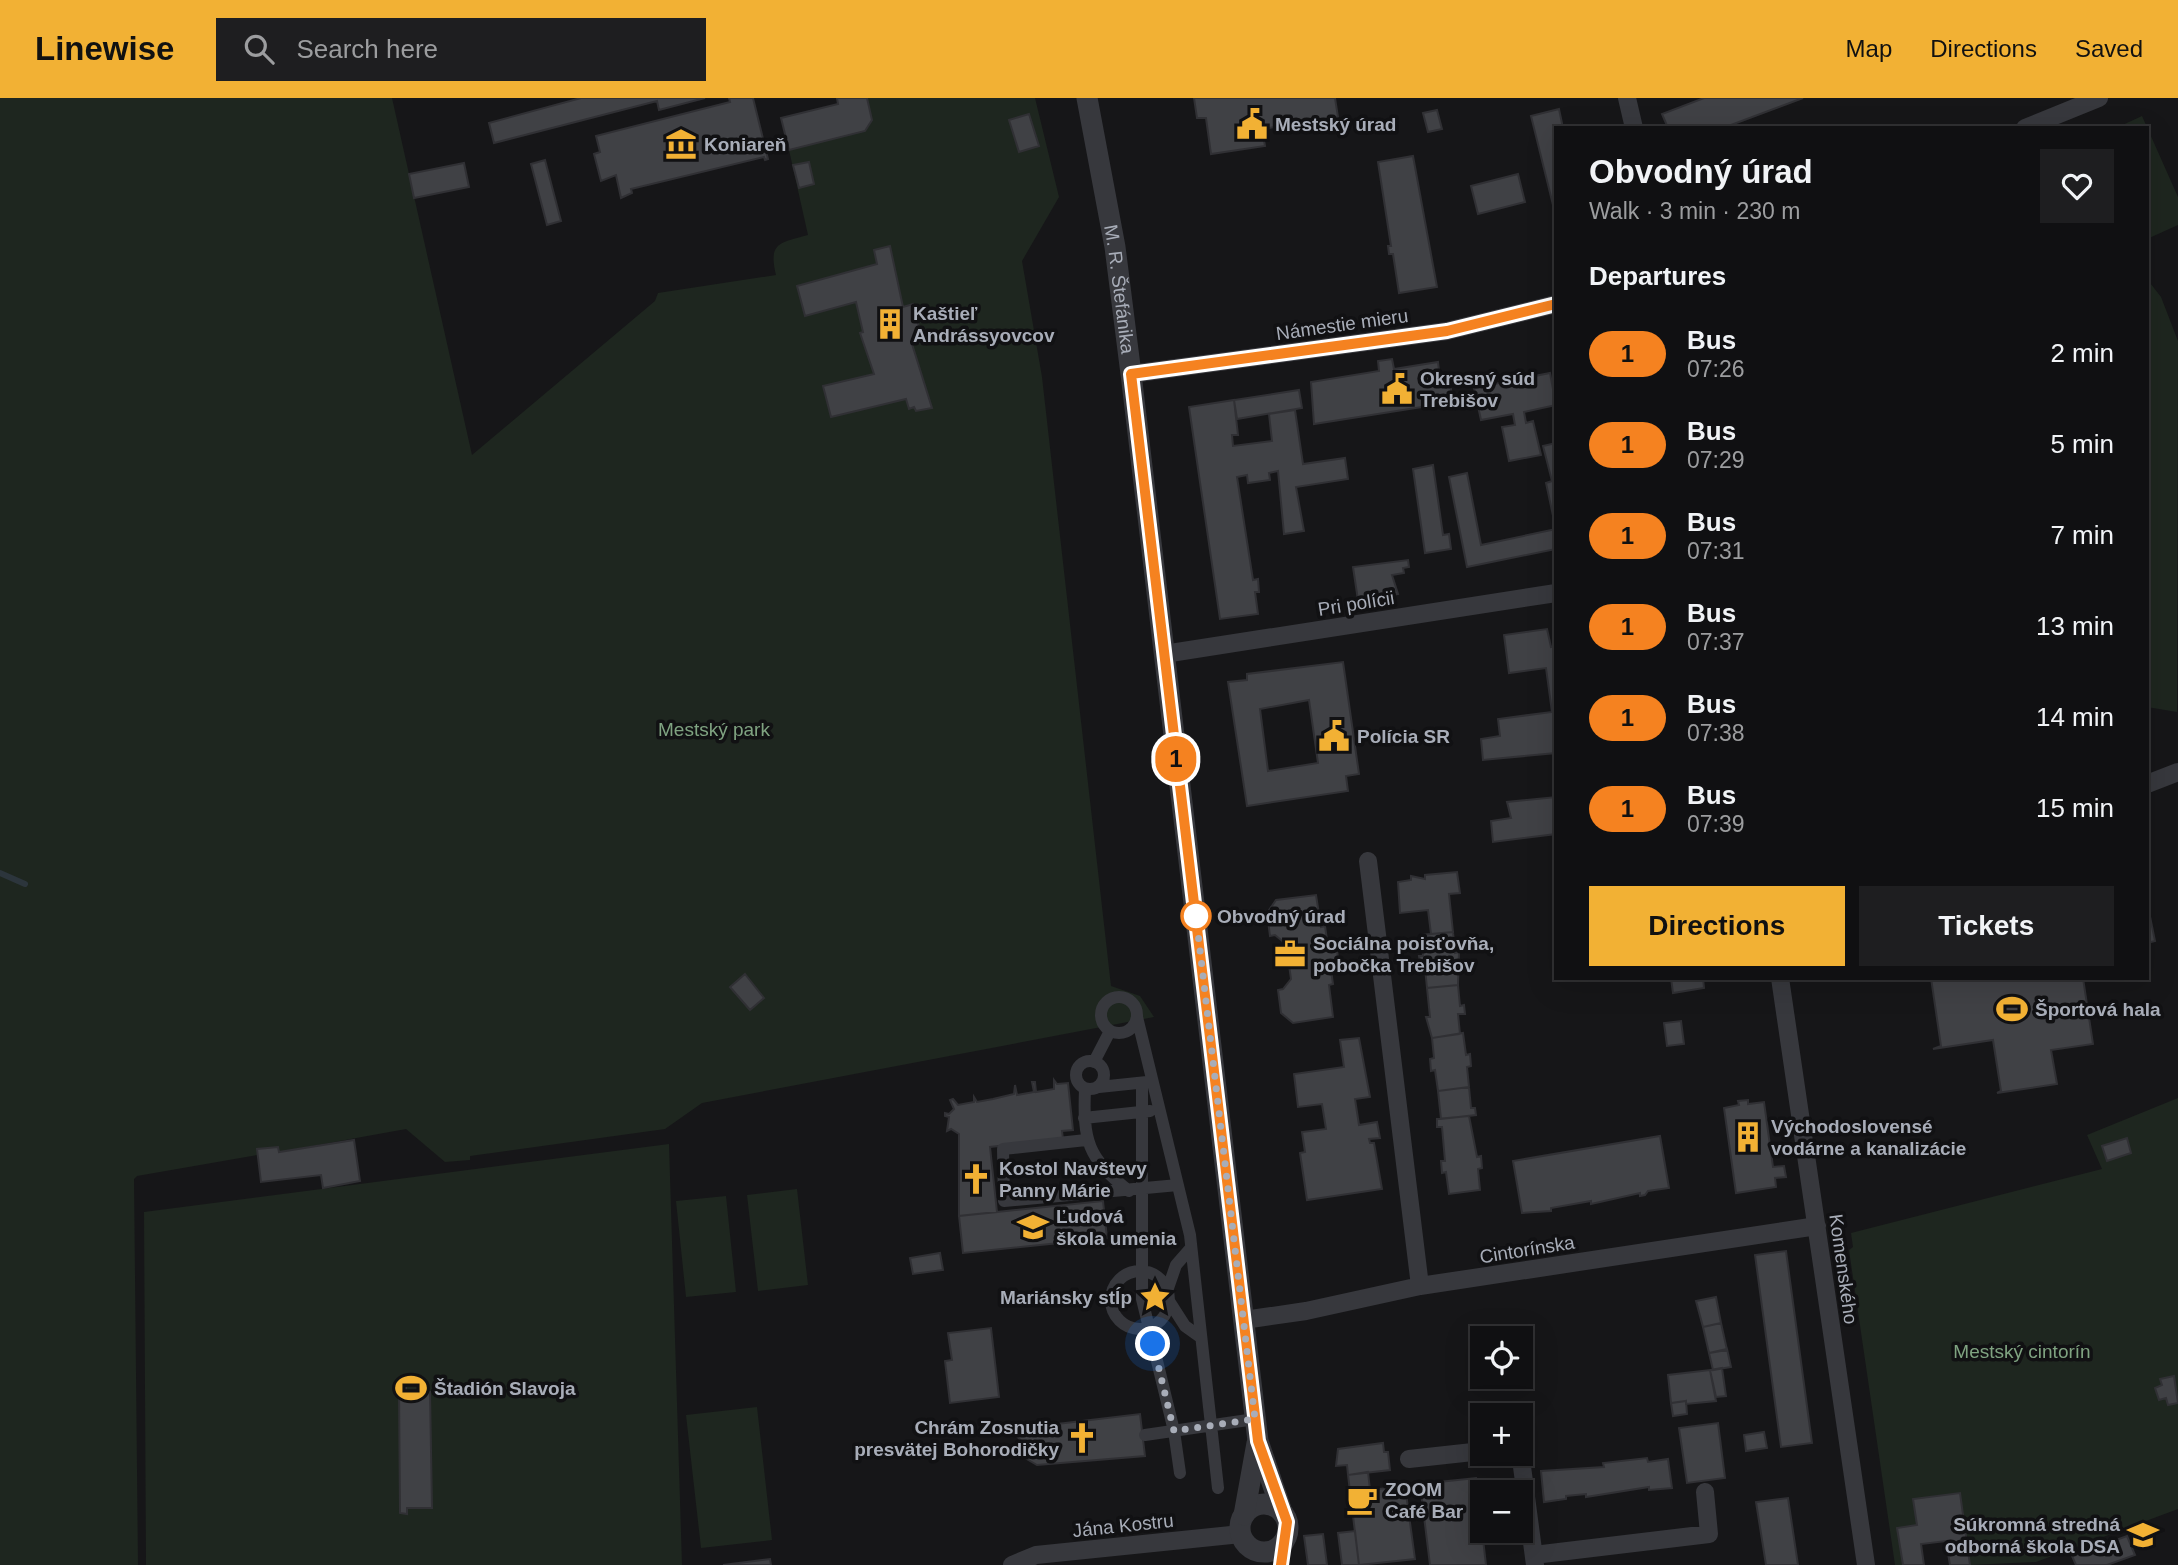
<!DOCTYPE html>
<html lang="en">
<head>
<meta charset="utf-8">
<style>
  :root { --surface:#101012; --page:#1e1e20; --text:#f1f3f6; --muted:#9c9d9f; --line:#303032; --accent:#f2b134 }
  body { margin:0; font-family:Arial,sans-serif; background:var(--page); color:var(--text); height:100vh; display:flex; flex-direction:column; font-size:26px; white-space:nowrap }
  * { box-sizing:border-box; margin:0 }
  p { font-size:23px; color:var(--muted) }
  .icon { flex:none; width:38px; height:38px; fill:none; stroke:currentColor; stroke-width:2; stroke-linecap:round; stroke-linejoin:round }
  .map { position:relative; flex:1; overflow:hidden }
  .sheet { position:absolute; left:1554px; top:28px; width:595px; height:854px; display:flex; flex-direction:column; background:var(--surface); border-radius:0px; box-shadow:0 7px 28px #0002,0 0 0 2px var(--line) }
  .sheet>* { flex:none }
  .badge { padding:0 14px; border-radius:23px; font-size:24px; line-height:46px }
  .buttons { position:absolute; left:1470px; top:1228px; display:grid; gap:14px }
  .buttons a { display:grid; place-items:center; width:63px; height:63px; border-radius:0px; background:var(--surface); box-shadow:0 7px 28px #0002,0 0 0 2px var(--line); font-size:35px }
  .you { position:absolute; width:35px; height:35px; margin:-18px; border:5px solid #fff; border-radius:50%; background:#1a73e8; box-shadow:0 0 0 10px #1a73e833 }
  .map>.badge { position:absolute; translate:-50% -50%; box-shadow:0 0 0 4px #fff }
  h2 { padding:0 35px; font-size:26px; line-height:63px }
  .round { display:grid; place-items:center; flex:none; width:74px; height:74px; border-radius:0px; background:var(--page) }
  .overview { display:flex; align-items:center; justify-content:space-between; height:119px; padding:0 35px }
  h1 { font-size:33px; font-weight:600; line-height:52px }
  .cta { display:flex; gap:14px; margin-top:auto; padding:14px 35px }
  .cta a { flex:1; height:80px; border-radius:0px; background:var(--accent); color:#111; font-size:28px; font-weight:600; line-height:80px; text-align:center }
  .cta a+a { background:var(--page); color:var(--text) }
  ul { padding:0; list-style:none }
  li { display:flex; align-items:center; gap:21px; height:91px; padding:0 35px }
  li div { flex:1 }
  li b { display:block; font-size:26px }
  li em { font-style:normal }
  li .badge { min-width:77px; font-weight:700; text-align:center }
  header { display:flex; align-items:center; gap:42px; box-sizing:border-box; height:98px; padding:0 35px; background:var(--accent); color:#111 }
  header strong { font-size:33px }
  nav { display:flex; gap:38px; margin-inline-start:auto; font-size:24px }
  .search { width:490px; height:63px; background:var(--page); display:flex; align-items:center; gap:18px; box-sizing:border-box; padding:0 24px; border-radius:0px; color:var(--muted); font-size:26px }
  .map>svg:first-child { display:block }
</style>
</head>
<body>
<header>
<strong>Linewise</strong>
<div class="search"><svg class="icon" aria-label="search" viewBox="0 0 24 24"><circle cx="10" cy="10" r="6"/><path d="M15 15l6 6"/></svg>Search here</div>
<nav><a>Map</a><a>Directions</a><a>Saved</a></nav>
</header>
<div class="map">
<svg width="2178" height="1467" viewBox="0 0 2178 1467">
  <rect width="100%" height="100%" fill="#161618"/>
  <path fill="#1e261f" d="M0,0H392L472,357L655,203L658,195L776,177C768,144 780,145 808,137L789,52L865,33L872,22L867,0H1035L1059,99L1022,163L1042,279L1111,888L1140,898L1154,919L702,1005L665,1031L470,1058V1062L445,1064L406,1031L279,1054L278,1049L257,1051V1057L137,1078L134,1081L138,1467H0Z
    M2142,18L2178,99V127L2147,141V30H2116Z
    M2147,181L2161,199L2178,243L2177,614L2147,609Z
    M2178,1000V1411L2036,1464L1970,1467L1913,1402L1917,1427L1897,1430L1903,1467H1895L1849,1152L1853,1149L1851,1135L2102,1071L2087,1037Z
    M669,1046L682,1467H146L144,1114Z
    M797,1091L808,1187L758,1193L747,1097Z
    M726,1098L736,1194L686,1199L676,1103Z
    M757,1309L772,1442L701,1450L686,1317Z"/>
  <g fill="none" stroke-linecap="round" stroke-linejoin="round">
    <path stroke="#2c353c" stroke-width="6" d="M0,775L25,786"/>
  </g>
  <path fill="#404145" stroke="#303034" stroke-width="2" fill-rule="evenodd" d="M581,0H705L659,12L657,3L494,45L489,25Z
    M729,0H753L768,61L765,62L764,59L631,91L632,95L621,100L616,77L601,83L594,56L600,54L596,38L730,4Z
    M837,0H867L872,22L865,33L789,52L781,20L838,6Z
    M1194,0H1335L1338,19L1262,31L1265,48L1211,56L1206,20H1197Z
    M1704,0H1803L1723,30H1668L1662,16Z
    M1559,11L1563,30H1556L1554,111L1531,18Z
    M1437,12L1442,31L1428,34L1423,15Z
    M1029,16L1039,48L1019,54L1009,22Z
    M1413,58L1437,189L1399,195L1393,156H1389L1388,148H1391L1378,64Z
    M545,62L561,123L547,127L531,66Z
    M809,64L814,86L799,90L793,67Z
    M464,65L469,89L414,100L409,76Z
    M1518,76L1525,104L1478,116L1471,88Z
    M890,148L903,209L913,206L923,244L912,246L932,310L916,313L914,309L909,311L906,301L831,319L823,288L874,276L860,235L863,234L856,204L805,218L797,188L877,166L874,152Z
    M1392,261L1394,271L1438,264L1440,281L1448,279L1454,304L1314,326L1311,284L1379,273L1378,263Z
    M1550,275L1556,307L1524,314L1526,325L1533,323L1541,357L1509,363L1502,329L1515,327L1513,316L1481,322L1474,290Z
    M1299,292L1302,310L1237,321L1234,302Z
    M1234,302L1238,337H1232L1233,348L1272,343L1269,316L1295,312L1303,366L1345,360L1348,381L1296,389L1304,433L1284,436L1278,373L1269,375L1270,382L1248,385L1247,377L1237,379L1253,482L1258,481L1259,494H1255L1258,516L1220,521L1189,309Z
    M1556,345V427H1555L1546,385L1552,383L1543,348Z
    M1433,367L1443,437L1449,436L1451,451L1425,455L1413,371Z
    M1467,375L1481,447L1556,431V451L1467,469L1449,379Z
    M1408,462L1409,469L1403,470L1404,475L1392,477L1398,496L1393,497L1394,505L1380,507V510L1359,509L1353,469Z
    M1547,531L1551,549L1556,548V655L1483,662L1481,641L1500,638L1498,621L1552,614L1546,570L1509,575L1504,537Z
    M1343,564L1359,676L1346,678L1348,693L1247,708L1228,584L1247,582V576ZM1309,602L1318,665L1268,673L1260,611Z
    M1556,699V736L1493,744L1491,723L1511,720L1507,704Z
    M1457,774L1460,795L1449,796L1453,834L1431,836L1428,812L1400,815L1398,784L1411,782V778L1425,781V777Z
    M1316,797L1321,829L1325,828L1328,849L1337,852L1338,860L1330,865L1333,886L1329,887L1333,919L1293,925L1281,915L1278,892L1283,891L1291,881L1286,846L1275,837L1270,838L1267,815L1276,802Z
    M2147,804L2155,843L2147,845Z
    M1453,834L1455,855L1459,854L1458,887L1427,890L1425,870H1421L1419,858H1423L1421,837Z
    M745,876L764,900L750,912L730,889Z
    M1671,880H1703L1704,890L1673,895Z
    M1931,880H2083L2093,946L2051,952L2057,986L1997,995L2001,993L1993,942L1933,951L1941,948Z
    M1458,887L1460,908L1464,907L1465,916H1458L1460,936L1432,940L1426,919H1430L1427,890Z
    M1681,923L1684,946L1667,948L1664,925Z
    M1463,935L1466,957L1470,956L1471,968L1467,969L1469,989L1438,993L1435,972L1431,973L1430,961L1434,960L1432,940Z
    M1359,940L1370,999L1355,1001L1359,1027L1377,1024L1380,1040L1369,1041L1370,1045H1374L1382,1091L1307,1102L1300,1055L1305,1054L1302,1034L1326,1031L1322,1006L1298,1009L1294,976L1344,969L1340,942Z
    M1054,982L1057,986L1068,985L1073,1032L1062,1033L1063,1041L990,1049L997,1114L959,1118V1036L951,1031L947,1033L949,1019L945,1018V1015L949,1016L954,1011L950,1002L953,1001L958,1007L974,1004V999L977,1004L993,1001L1014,996L1015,987L1017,997L1034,994L1032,984H1035L1036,994L1054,991Z
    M1469,989L1471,1010H1475L1476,1017L1441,1021L1438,993Z
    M1748,1002V1006L1764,1004L1773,1069L1784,1068L1786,1079L1775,1080L1776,1089L1736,1095L1724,1010L1739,1007L1738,1003Z
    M1469,1018L1477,1059L1481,1058L1482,1070L1478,1071L1480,1092L1449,1096L1446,1074L1442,1075L1441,1063H1445L1442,1029H1437V1021Z
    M1660,1038L1669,1090L1648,1093L1645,1097L1640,1098V1095L1591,1106V1103L1551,1110V1113L1522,1115L1513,1063Z
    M2127,1040L2131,1055L2107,1063L2102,1048Z
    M354,1042L360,1083L323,1090L321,1077L261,1084L257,1051L278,1049L279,1054Z
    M1103,1103L1107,1140L963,1155L959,1118Z
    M1786,1153L1812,1345L1781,1349L1755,1157Z
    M940,1155L943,1172L913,1176L910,1160Z
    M1716,1199L1721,1225L1703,1229L1696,1203Z
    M1721,1225L1727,1252L1709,1255L1703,1229Z
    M991,1230L999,1299L950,1305L945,1263L952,1262L948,1235Z
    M1727,1251L1731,1269L1713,1272L1709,1255Z
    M1722,1270L1726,1298L1716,1299L1710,1272Z
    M1710,1272L1716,1303L1686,1306V1303L1671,1305L1668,1277Z
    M2174,1278L2178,1305L2168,1307L2166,1300L2159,1302L2155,1290L2162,1287L2160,1281Z
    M399,1290H406V1294H430L432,1410H407V1416L400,1415Z
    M1686,1303L1687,1316L1673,1318L1671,1305Z
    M1140,1316L1145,1358L1037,1367L1025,1360L1024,1346L1014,1335L1024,1324L1033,1333L1057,1326Z
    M1718,1325L1725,1380L1687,1385L1679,1330Z
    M1764,1334L1767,1350L1746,1353L1744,1337Z
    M1383,1345L1384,1354H1388L1390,1372L1348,1377L1347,1367L1336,1368L1338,1351Z
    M1647,1360L1648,1364L1668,1361L1672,1390L1649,1392V1389L1586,1399V1396L1566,1398V1401L1544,1404L1541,1373L1604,1369L1603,1365Z
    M1368,1374L1370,1392L1405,1388L1415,1461L1359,1467L1348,1377Z
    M1476,1380L1486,1467H1430L1420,1386Z
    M1960,1395L1970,1467H1950L1946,1443L1921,1446L1924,1467H1903L1897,1430L1917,1427L1913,1401Z
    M1788,1400L1798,1467H1766L1756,1404Z
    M1355,1433L1359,1467H1342L1338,1435Z
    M1323,1436L1327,1467H1308L1304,1438Z
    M2127,1438L2135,1457L2107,1467H2076L2072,1458Z
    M770,1461L771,1467H723Z"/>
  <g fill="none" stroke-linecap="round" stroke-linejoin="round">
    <path stroke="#37383d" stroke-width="12" d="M1101 917a18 18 0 1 1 36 0a18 18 0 1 1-36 0Z
      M1137,919L1190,1137L1218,1390
      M1076 977a14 14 0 1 1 28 0a14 14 0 1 1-28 0Z
      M1094,964L1110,933
      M1142,985V1201L1174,1333L1180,1375
      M1099,989L1147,984
      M1085,991C1083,1042 1087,1060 1129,1093
      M1084,1020L1150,1013
      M1086,1042L1003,1051L1004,1103L1178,1087
      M1111 1202a29 29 0 1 1 58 0a29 29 0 1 1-58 0Z
      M1167,1193L1176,1167L1190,1151
      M1169,1203L1185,1228L1199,1238
      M1145,1337L1255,1321"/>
    <path stroke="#37383d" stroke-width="18" d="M1627,0L1634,30
      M2025,30L2099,0
      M1131,276L1447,233L1556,206
      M1164,556L1556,495
      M2147,686L2178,674
      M1368,763L1420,1188
      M1780,880L1866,1467
      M1244,1222L1306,1213L1420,1188L1817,1128
      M1510,1356L1521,1361L1535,1467
      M1409,1361L1482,1353
      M1534,1457L1709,1436L1705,1394
      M1012,1467L1036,1457L1241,1436"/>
    <g stroke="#37383d" stroke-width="21">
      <path id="s1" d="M1087,0L1115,149L1131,276L1258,1343L1282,1414"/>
      <circle cx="1264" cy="1430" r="24"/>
      <path d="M1244,1417L1257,1345"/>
    </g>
  </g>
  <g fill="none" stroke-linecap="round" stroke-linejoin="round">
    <defs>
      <path id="line" d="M1281,1467L1287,1424L1258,1343L1131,276L1447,233L1556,206"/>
    </defs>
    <use href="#line" stroke="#fff" stroke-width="16"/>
    <use href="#line" stroke="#f58220" stroke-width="10"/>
    <path stroke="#a8adb8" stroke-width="7" stroke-dasharray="0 12.6" d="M1153,1246L1174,1333L1255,1321L1196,818"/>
  </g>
  <defs>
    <symbol id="civic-bare" viewBox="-9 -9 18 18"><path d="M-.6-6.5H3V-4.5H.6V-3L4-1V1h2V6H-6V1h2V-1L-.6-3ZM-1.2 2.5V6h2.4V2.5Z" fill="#f2b134" stroke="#111113" stroke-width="2.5" paint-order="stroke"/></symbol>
    <symbol id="museum-bare" viewBox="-9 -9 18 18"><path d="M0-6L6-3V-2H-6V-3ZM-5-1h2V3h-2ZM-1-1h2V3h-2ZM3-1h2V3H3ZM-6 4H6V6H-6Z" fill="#f2b134" stroke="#111113" stroke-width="2.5" paint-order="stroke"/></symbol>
    <symbol id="building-bare" viewBox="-9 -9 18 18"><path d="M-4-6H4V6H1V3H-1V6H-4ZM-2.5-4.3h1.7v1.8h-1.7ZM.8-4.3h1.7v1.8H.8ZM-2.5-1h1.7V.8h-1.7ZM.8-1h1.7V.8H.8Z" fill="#f2b134" stroke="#111113" stroke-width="2.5" paint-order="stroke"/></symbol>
    <symbol id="office-bare" viewBox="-9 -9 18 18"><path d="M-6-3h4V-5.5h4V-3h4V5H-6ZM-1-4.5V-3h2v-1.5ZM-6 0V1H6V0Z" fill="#f2b134" stroke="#111113" stroke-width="2.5" paint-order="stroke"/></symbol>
    <symbol id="stadium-bare" viewBox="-9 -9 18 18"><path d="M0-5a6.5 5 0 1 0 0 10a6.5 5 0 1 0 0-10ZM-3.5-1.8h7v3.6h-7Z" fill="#f2b134" stroke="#111113" stroke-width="2.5" paint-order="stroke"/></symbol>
    <symbol id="church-bare" viewBox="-9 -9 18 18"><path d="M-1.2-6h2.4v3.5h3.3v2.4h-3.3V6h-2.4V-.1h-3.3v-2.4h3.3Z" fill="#f2b134" stroke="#111113" stroke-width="2.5" paint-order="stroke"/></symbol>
    <symbol id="school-bare" viewBox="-9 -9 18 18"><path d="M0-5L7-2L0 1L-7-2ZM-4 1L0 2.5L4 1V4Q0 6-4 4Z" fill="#f2b134" stroke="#111113" stroke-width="2.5" paint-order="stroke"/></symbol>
    <symbol id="sight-bare" viewBox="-9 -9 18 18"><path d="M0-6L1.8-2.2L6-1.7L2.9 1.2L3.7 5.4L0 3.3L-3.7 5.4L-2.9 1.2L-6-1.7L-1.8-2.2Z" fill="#f2b134" stroke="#111113" stroke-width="2.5" paint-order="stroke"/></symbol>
    <symbol id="cafe-bare" viewBox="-9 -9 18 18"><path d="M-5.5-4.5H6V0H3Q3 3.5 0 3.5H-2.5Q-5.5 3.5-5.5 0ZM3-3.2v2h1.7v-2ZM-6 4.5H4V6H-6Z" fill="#f2b134" stroke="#111113" stroke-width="2.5" paint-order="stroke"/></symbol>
  </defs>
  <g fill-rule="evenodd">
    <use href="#civic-bare" x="1230" y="4" width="44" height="44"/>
    <use href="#museum-bare" x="659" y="24" width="44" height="44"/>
    <use href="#building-bare" x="868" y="204" width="44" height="44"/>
    <use href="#civic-bare" x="1375" y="269" width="44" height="44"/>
    <use href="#civic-bare" x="1312" y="616" width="44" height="44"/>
    <use href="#office-bare" x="1268" y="834" width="44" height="44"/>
    <use href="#stadium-bare" x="1990" y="889" width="44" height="44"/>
    <use href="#building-bare" x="1726" y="1017" width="44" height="44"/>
    <use href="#church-bare" x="954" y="1059" width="44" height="44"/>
    <use href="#school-bare" x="1011" y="1107" width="44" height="44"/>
    <use href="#sight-bare" x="1133" y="1177" width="44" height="44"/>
    <use href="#stadium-bare" x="389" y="1268" width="44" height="44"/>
    <use href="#church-bare" x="1060" y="1318" width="44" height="44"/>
    <use href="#cafe-bare" x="1340" y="1380" width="44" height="44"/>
    <use href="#school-bare" x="2121" y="1415" width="44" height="44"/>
  </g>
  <circle fill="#fff" stroke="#f58220" stroke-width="3.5" cx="1196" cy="818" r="14"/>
  <g text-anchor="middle" stroke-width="7" stroke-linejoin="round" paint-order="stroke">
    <g font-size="19" font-weight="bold" fill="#a8adb8" stroke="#111113" text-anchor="start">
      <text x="1275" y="33">Mestský úrad</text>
      <text x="704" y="53">Koniareň</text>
      <text x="913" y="222">Kaštieľ<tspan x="913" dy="22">Andrássyovcov</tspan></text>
      <text x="1420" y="287">Okresný súd<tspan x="1420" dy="22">Trebišov</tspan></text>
      <text x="1357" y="645">Polícia SR</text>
      <text x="1313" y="852">Sociálna poisťovňa,<tspan x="1313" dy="22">pobočka Trebišov</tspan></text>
      <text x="2035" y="918">Športová hala</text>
      <text x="1771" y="1035">Východoslovensé<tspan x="1771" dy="22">vodárne a kanalizácie</tspan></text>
      <text x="999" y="1077">Kostol Navštevy<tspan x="999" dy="22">Panny Márie</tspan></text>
      <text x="1056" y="1125">Ľudová<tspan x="1056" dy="22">škola umenia</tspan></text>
      <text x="1132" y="1206" text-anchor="end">Mariánsky stĺp</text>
      <text x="434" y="1297">Štadión Slavoja</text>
      <text x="1059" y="1336" text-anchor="end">Chrám Zosnutia<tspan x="1059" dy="22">presvätej Bohorodičky</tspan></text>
      <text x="1385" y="1398">ZOOM<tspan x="1385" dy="22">Café Bar</tspan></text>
      <text x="2120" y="1433" text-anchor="end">Súkromná stredná<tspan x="2120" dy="22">odborná škola DSA</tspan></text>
    </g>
    <g font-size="19" fill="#a8adb8" stroke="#111113">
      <text dy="7" stroke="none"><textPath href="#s1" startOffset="194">M. R. Štefánika</textPath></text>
      <text transform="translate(1342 226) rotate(-8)" y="7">Námestie mieru</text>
      <text transform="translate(1356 505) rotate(-9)" y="7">Pri polícii</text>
      <text transform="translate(1527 1151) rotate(-9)" y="7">Cintorínska</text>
      <text transform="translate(1844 1171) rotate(82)" y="7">Komenského</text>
      <text transform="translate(1123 1427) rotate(-6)" y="7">Jána Kostru</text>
    </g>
    <g font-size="19" fill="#7fa381" stroke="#111113">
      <text x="714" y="638">Mestský park</text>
      <text x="2022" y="1260">Mestský cintorín</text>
    </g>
    <g font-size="19" font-weight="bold" fill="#a8adb8" stroke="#111113" text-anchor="start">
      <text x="1217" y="825">Obvodný úrad</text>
    </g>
  </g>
</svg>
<div class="buttons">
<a><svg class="icon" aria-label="locate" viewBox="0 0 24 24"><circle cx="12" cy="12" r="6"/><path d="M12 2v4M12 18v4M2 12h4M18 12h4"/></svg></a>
<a>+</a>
<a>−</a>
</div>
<div class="you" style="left:1153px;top:1246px"></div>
<b class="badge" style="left:1176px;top:661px;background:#f58220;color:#111">1</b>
<section class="sheet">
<div class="overview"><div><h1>Obvodný úrad</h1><p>Walk · 3 min · 230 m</p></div><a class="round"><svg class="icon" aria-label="heart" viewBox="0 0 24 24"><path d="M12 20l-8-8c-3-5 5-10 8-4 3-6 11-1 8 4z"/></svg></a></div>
<h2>Departures</h2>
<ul>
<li><span class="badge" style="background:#f58220;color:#111">1</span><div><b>Bus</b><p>07:26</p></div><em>2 min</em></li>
<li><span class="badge" style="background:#f58220;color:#111">1</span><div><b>Bus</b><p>07:29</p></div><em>5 min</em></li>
<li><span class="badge" style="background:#f58220;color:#111">1</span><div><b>Bus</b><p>07:31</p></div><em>7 min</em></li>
<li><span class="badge" style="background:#f58220;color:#111">1</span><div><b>Bus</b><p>07:37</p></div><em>13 min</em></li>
<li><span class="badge" style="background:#f58220;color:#111">1</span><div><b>Bus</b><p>07:38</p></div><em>14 min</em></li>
<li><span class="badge" style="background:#f58220;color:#111">1</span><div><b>Bus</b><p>07:39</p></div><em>15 min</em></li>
</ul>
<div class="cta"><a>Directions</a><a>Tickets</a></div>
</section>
</div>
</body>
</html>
